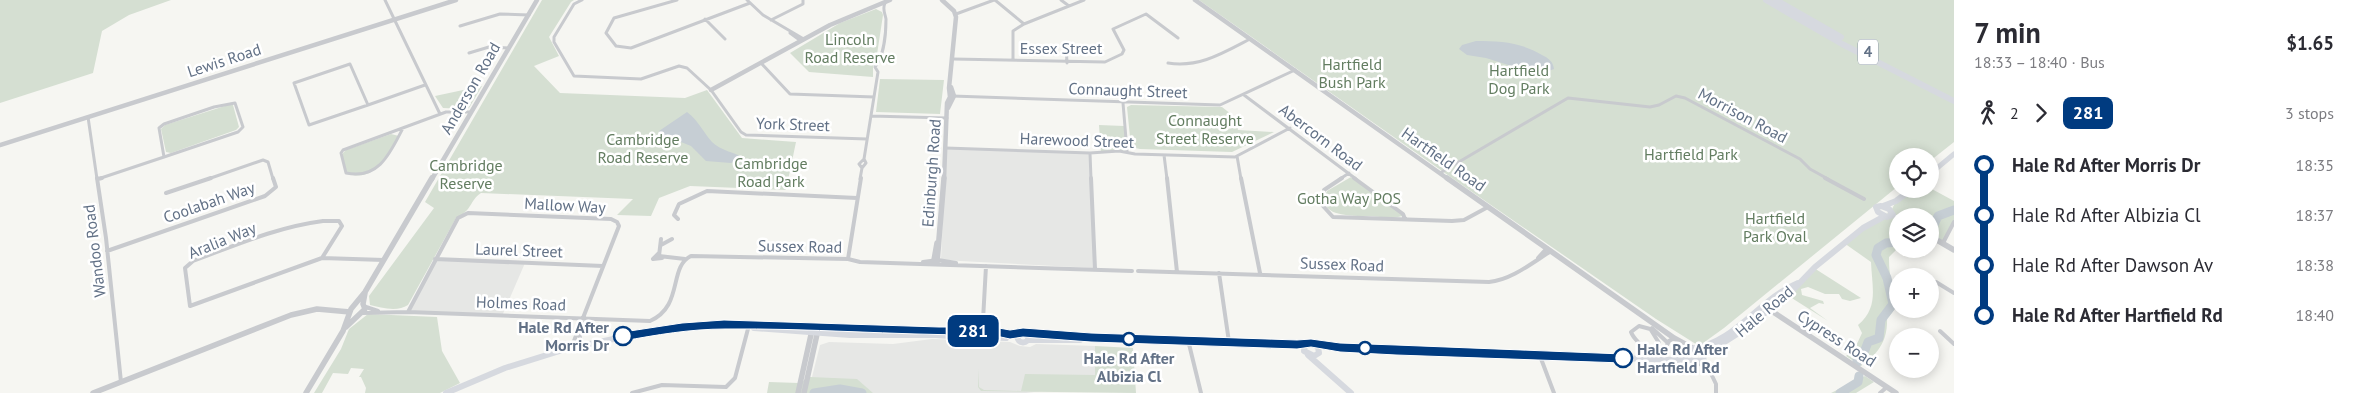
<!DOCTYPE html>
<html lang="en">
<head>
<meta charset="utf-8">
<style>
  :root { --surface:#fff; --page:#f2f2f3; --text:#2b2b33; --muted:#7c7c81 }
  body { margin:0; font-family:"PT Sans",sans-serif; background:var(--page); color:var(--text); height:100vh; display:flex; flex-direction:column; font-size:19px; white-space:nowrap }
  * { box-sizing:border-box; margin:0 }
  p { font-size:16px; color:var(--muted) }
  .icon { flex:none; width:28px; height:28px; fill:none; stroke:currentColor; stroke-width:2; stroke-linecap:round; stroke-linejoin:round }
  .map { position:relative; flex:1; overflow:hidden }
  .drawer { display:flex; flex-direction:column; background:var(--surface); width:400px }
  .drawer>* { flex:none }
  .badge { padding:0 10px; border-radius:8px; font-size:18px; line-height:32px }
  .buttons { position:absolute; left:1889px; top:148px; display:grid; gap:10px }
  .buttons a { display:grid; place-items:center; width:50px; height:50px; border-radius:50%; background:var(--surface); box-shadow:0 2px 12px #0003; font-size:25px }
  .map>.badge { position:absolute; translate:-50% -50%; box-shadow:0 0 0 2px #fff }
  .legs { display:flex; align-items:center; gap:8px; height:55px; padding:0 20px; font-size:16px }
  .legs p { margin-inline-start:auto }
  .headline { display:flex; align-items:center; justify-content:space-between; height:85px; padding:0 20px }
  h1 { font-size:28px; font-weight:700; line-height:38px }
  ul { padding:0 20px; list-style:none }
  li { display:flex; align-items:center; gap:18px; height:50px; font-size:19px }
  li i { display:grid; place-items:center; width:8px; height:100%; margin:0 6px; background:currentColor }
  li i::after { content:''; width:12px; height:12px; margin:-6px; border:4px solid; border-radius:50%; background:var(--surface) }
  li p { margin-inline-start:auto }
  li:first-child i { background:linear-gradient(#0000 50%,currentColor 0) }
  li:last-child i { background:linear-gradient(currentColor 50%,#0000 0) }
  main { display:flex; flex:1; min-height:0 }
  .map>svg:first-child { display:block }
</style>
</head>
<body>
<main>
<div class="map">
<svg width="1954" height="393" viewBox="0 0 1954 393">
  <rect width="100%" height="100%" fill="#f6f6f2"/>
  <path fill="#e6e7e5" d="M946,148L1090,153L1094,268L941,260Z
    M435,259L525,263L502,316L408,312Z
    M932,339L1010,342L1020,346L1030,347L1036,344L1095,346L1096,384L1026,393H808L820,345L829,342L893,344Z"/>
  <path fill="#d5dfd2" d="M0,0H171L129,15L102,31L93,73L0,103Z
    M542,0H574L571,2L549,37L559,56L534,66L560,93L685,98L707,90L742,138L796,142L786,190L690,186L659,198L651,216L617,215L633,199L481,193C469,201 473,210 456,218L408,305C398,312 381,308 370,305L369,296L434,208L425,202Z
    M1199,0H1954V142L1930,161V156H1898L1897,187L1724,328L1699,346L1656,319L1452,178Z
    M876,9L882,12L883,15L876,61L873,66V77L809,72L790,53L840,23Z
    M880,79L944,80L940,114L876,112Z
    M482,86L469,108L466,109L443,108L435,96Z
    M228,105H233L239,127L236,130L171,153L166,152L161,129L165,125Z
    M1131,105L1222,107L1236,118L1238,130L1274,132L1232,152L1140,149L1131,147L1127,107Z
    M1099,125L1124,126L1127,151L1101,153Z
    M391,134L399,136C388,157 373,184 346,173L342,154L346,150Z
    M1351,177L1402,214V216C1393,219 1381,217 1371,216C1355,216 1314,218 1327,191Z
    M1930,188L1954,201V222L1943,243L1930,236V216H1898V249H1904L1896,250L1889,257C1889,262 1889,268 1890,274C1894,294 1905,301 1887,318C1888,341 1878,354 1861,366L1846,356L1856,346L1862,333L1858,325C1879,307 1872,288 1871,262L1844,243L1891,211L1896,201L1912,189Z
    M1814,268L1861,298L1850,301L1842,299L1839,294H1825L1808,287L1801,289L1802,295L1823,301L1824,304L1819,303L1810,308L1828,321L1787,295Z
    M368,314L437,317L442,351L460,383L440,393H365L366,388L361,377H359L364,369L351,368L348,374L333,373L322,393H314L341,349L349,329Z
    M1095,346L1133,348L1136,393L983,391H981L978,387V369L979,387L984,390L1021,391L1025,374L1095,375Z
    M1865,376L1874,382L1856,393H1831Z
    M810,377L857,379L873,393H767L769,382L799,383Z"/>
  <path fill="#c6ced4" d="M1476,41C1501,41 1520,42 1542,55C1548,58 1553,61 1554,69L1543,73L1528,71L1486,58L1467,55L1459,49L1462,45Z
    M687,112C698,120 704,133 712,142C720,150 735,153 745,158L731,163L706,161L691,146L661,134L659,131Z"/>
  <g fill="none" stroke-linecap="round" stroke-linejoin="round">
    <path stroke="#c6ced4" stroke-width="9" d="M1930,228L1933,227L1938,216L1954,210
      M1857,363V355L1865,350L1868,342L1879,338L1881,320L1893,304L1887,278L1876,255L1878,248L1886,243L1898,242
      M814,393L840,389L862,393
      M1840,393L1858,382L1859,376"/>
    <path stroke="#c8cace" stroke-width="3" d="M385,0L440,114
      M582,0L574,4L554,37V42L574,76L641,79L679,66L687,68L711,90L741,132L746,135L867,139
      M677,0L614,18L606,33L616,46L631,48L750,3
      M747,0L763,15L802,38L801,41L790,33
      M995,0L1024,24L1013,31V60
      M1061,0L1069,6
      M956,14L994,0
      M705,19L725,39
      M771,20L803,4V0
      M1024,24L1084,0
      M460,26L500,14L529,15
      M1066,45L1067,63
      M469,53L489,47L509,48
      M953,59L1105,62L1122,54L1124,50L1113,29L1146,14L1178,38
      M761,63L790,94L874,97
      M1168,63C1199,68 1223,53 1250,39
      M350,64L368,105L309,125L294,83Z
      M1244,95L1356,179
      M952,96L1220,105L1295,70
      M235,103L243,127L238,132L164,157L159,128L164,124L214,107Z
      M1123,103L1127,151
      M368,105L425,85
      M871,116L947,118
      M88,117L97,179
      M403,128C390,153 379,180 346,173L341,153L343,150L446,112H471
      M946,148L1090,153L1119,151L1135,154L1235,157L1290,128
      M1090,153L1091,179
      M1164,155L1167,179
      M1237,156L1241,179
      M862,168L859,164L864,159
      M1440,173L1568,98L1650,107L1659,105L1676,96L1685,98L1800,159L1810,169L1828,179
      M98,179L164,157
      M208,179L263,160L268,162L273,179
      M860,179L862,168L866,163L864,159L878,72L875,67C884,56 886,33 886,19C885,13 882,9 885,3
      M1340,179L1349,173"/>
    <path stroke="#c8cace" stroke-width="4" d="M97,178L106,238L121,382
      M1091,178L1095,269
      M1167,178L1177,272
      M1241,178L1260,273
      M1342,178L1324,190L1323,206L1333,217L1452,221L1464,220L1488,207
      M1354,178L1403,214L1405,219
      M1825,178L1864,199
      M98,179L102,178
      M166,193L211,178
      M678,219L674,215L679,204L707,191L857,198
      M323,221H339L342,226L322,258L190,306L185,268L193,261C236,245 277,227 323,221Z
      M661,239L659,256L685,259
      M1943,243L1954,222
      M661,245L672,239
      M107,251L265,196L276,187L273,178
      M659,253L653,259L662,258
      M322,258L384,260
      M1538,258L1547,248
      M435,259L603,266
      M848,259L861,178
      M923,262L938,260L956,263
      M1138,271L1489,282C1511,280 1532,263 1551,251
      M1219,273L1229,342
      M1936,282L1954,293
      M366,307L378,311
      M408,312L458,218L468,213L611,219L617,222L619,226L572,346
      M362,313L408,312L650,321C684,306 668,267 691,256L848,259L860,262L1132,271
      M1652,328L1668,343
      M978,330L983,320L986,266
      M1651,330L1659,343L1656,348
      M579,331L581,345
      M1940,331L1954,344
      M1188,340L1201,393
      M1644,350C1640,342 1634,340 1631,332L1639,326L1654,330
      M1540,356L1554,393
      M1649,359L1645,348L1666,347L1669,341L1674,338
      M1704,359L1716,384V393
      M1698,362L1709,372
      M632,393L662,385L726,387L735,378L749,325
      M1880,393L1887,387"/>
    <path stroke="#c8cace" stroke-width="4.5" d="M942,0L954,11L956,17L949,88L950,97L947,103L944,179
      M1195,0L1448,179
      M711,90L830,25L890,0
      M948,108L954,96L951,87
      M0,145L456,0
      M432,179L537,0"/>
    <path stroke="#c8cace" stroke-width="5.5" d="M1447,178L1674,338L1694,349
      M1930,236L1954,250
      M937,243L934,260L937,263
      M937,263L944,178
      M1767,308L1896,393
      M346,327L365,309L363,304L365,293
      M93,393L291,315L317,309L350,312
      M306,393L343,331L351,309L365,292L432,178
      M798,393L812,330
      M804,393L818,330"/>
    <path stroke="#d6d9df" stroke-width="5" d="M1930,174L1954,154"/>
    <path stroke="#d6d9df" stroke-width="6" d="M1881,206L1889,209L1893,215L1887,217L1878,212L1876,207Z
      M1883,206L1896,201L1912,189
      M754,328L850,335H936L978,338
      M982,329L987,331L988,335L984,338L976,335L977,331Z
      M986,330L1005,334H1019
      M1017.5 337a5.5 5.5 0 1 1 11 0a5.5 5.5 0 1 1-11 0Z
      M1026,333L1297,345L1311,343L1318,347L1319,353L1314,356L1304,351L1305,345
      M986,337L1006,338
      M1028,340H1080
      M1316,345L1396,350L1703,361L1704,355L1745,329L1791,292L1815,267L1863,228L1885,216
      M1308,355L1351,393
      M1677,358L1688,354L1691,349C1736,343 1759,299 1798,283
      M446,393L505,368L566,349L661,329L736,325L977,331"/>
    <path stroke="#d6d9df" stroke-width="6" d="M1766,0L1842,44L1954,101
      M1776,0L1841,37"/>
  </g>
  <path fill="#003b80" stroke="#fff" d="M724,320L939,327H976L982,325L1010,330L1023,328L1091,333L1297,340L1311,339L1340,343L1396,345L1623,354L1629,358L1623,363L1396,355L1340,352L1311,347L1297,349L1091,342L1023,337L1010,339L982,333L977,335C893,335 809,328 725,329C690,329 656,335 623,341L617,336L623,332L682,323Z"/>
  <g fill="#fff" stroke="#003b80" stroke-width="2.5">
    <circle cx="623" cy="336" r="9"/>
    <circle cx="1129" cy="339" r="6"/>
    <circle cx="1365" cy="348" r="6"/>
    <circle cx="1623" cy="358" r="9"/>
  </g>
  <g text-anchor="middle" stroke-width="5" stroke-linejoin="round" paint-order="stroke">
    <rect fill="#fff" stroke="#919caa" stroke-width="1" x="1858" y="39.5" width="20" height="25" rx="4"/>
    <g font-size="15" font-weight="bold" fill="#627186">
      <text x="1868" y="57">4</text>
    </g>
    <g font-size="16" fill="#637d61" stroke="#fff">
      <text x="850" y="45">Lincoln<tspan x="850" dy="18">Road Reserve</tspan></text>
      <text x="1352" y="70">Hartfield<tspan x="1352" dy="18">Bush Park</tspan></text>
      <text x="1519" y="76">Hartfield<tspan x="1519" dy="18">Dog Park</tspan></text>
      <text x="1205" y="126">Connaught<tspan x="1205" dy="18">Street Reserve</tspan></text>
      <text x="643" y="145">Cambridge<tspan x="643" dy="18">Road Reserve</tspan></text>
      <text x="1691" y="160">Hartfield Park</text>
      <text x="771" y="169">Cambridge<tspan x="771" dy="18">Road Park</tspan></text>
      <text x="466" y="171">Cambridge<tspan x="466" dy="18">Reserve</tspan></text>
      <text x="1349" y="204">Gotha Way POS</text>
      <text x="1775" y="224">Hartfield<tspan x="1775" dy="18">Park Oval</tspan></text>
    </g>
    <g font-size="16" fill="#627186" stroke="#fff">
      <text x="1061" y="54">Essex Street</text>
      <text transform="translate(224 60) rotate(-18)" y="6">Lewis Road</text>
      <text transform="translate(470 88) rotate(-60)" y="6">Anderson Road</text>
      <text transform="translate(1128 90) rotate(2)" y="6">Connaught Street</text>
      <text transform="translate(1743 115) rotate(28)" y="6">Morrison Road</text>
      <text transform="translate(793 124) rotate(2)" y="6">York Street</text>
      <text transform="translate(1321 137) rotate(37)" y="6">Abercorn Road</text>
      <text transform="translate(1077 140) rotate(2)" y="6">Harewood Street</text>
      <text transform="translate(1444 159) rotate(35)" y="6">Hartfield Road</text>
      <text transform="translate(931 173) rotate(-86)" y="6">Edinburgh Road</text>
      <text transform="translate(209 202) rotate(-19)" y="6">Coolabah Way</text>
      <text transform="translate(565 205) rotate(3)" y="6">Mallow Way</text>
      <text transform="translate(222 240) rotate(-22)" y="6">Aralia Way</text>
      <text transform="translate(800 246) rotate(1)" y="6">Sussex Road</text>
      <text transform="translate(519 250) rotate(2)" y="6">Laurel Street</text>
      <text transform="translate(94 251) rotate(-97)" y="6">Wandoo Road</text>
      <text transform="translate(1342 264) rotate(2)" y="6">Sussex Road</text>
      <text transform="translate(521 303) rotate(2)" y="6">Holmes Road</text>
      <text transform="translate(1764 311) rotate(-40)" y="6">Hale Road</text>
      <text transform="translate(1837 338) rotate(33)" y="6">Cypress Road</text>
    </g>
    <g font-size="16" font-weight="bold" fill="#627186" stroke="#fff" text-anchor="end">
      <text x="609" y="333">Hale Rd After<tspan x="609" dy="18">Morris Dr</tspan></text>
      <text x="1637" y="355" text-anchor="start">Hale Rd After<tspan x="1637" dy="18">Hartfield Rd</tspan></text>
      <text x="1129" y="364" text-anchor="middle">Hale Rd After<tspan x="1129" dy="18">Albizia Cl</tspan></text>
    </g>
  </g>
</svg>
<div class="buttons">
<a><svg class="icon" aria-label="locate" viewBox="0 0 24 24"><circle cx="12" cy="12" r="6"/><path d="M12 2v4M12 18v4M2 12h4M18 12h4"/></svg></a>
<a><svg class="icon" aria-label="layers" viewBox="0 0 24 24"><path d="M12 4l9 5-9 5-9-5zM3 14l9 5 9-5"/></svg></a>
<a>+</a>
<a>−</a>
</div>
<b class="badge" style="left:973px;top:331px;background:#003b80;color:#fff">281</b>
</div>
<section class="drawer">
<div class="headline"><div><h1>7 min</h1><p>18:33 – 18:40 · Bus</p></div><b>$1.65</b></div>
<div class="legs"><svg class="icon" aria-label="walk" viewBox="0 0 24 24"><circle cx="13" cy="4" r="2"/><path d="M13 8l-2 6 4 7M11 14l-3 7M7 12l3-4h3l4 4"/></svg>2<svg class="icon" aria-label="forward" viewBox="0 0 24 24"><path d="M9 5l7 7-7 7"/></svg><b class="badge" style="background:#003b80;color:#fff">281</b><p>3 stops</p></div>
<ul>
<li><i style="color:#003b80"></i><b>Hale Rd After Morris Dr</b><p>18:35</p></li>
<li><i style="color:#003b80"></i><span>Hale Rd After Albizia Cl</span><p>18:37</p></li>
<li><i style="color:#003b80"></i><span>Hale Rd After Dawson Av</span><p>18:38</p></li>
<li><i style="color:#003b80"></i><b>Hale Rd After Hartfield Rd</b><p>18:40</p></li>
</ul>
</section>
</main>
</body>
</html>
